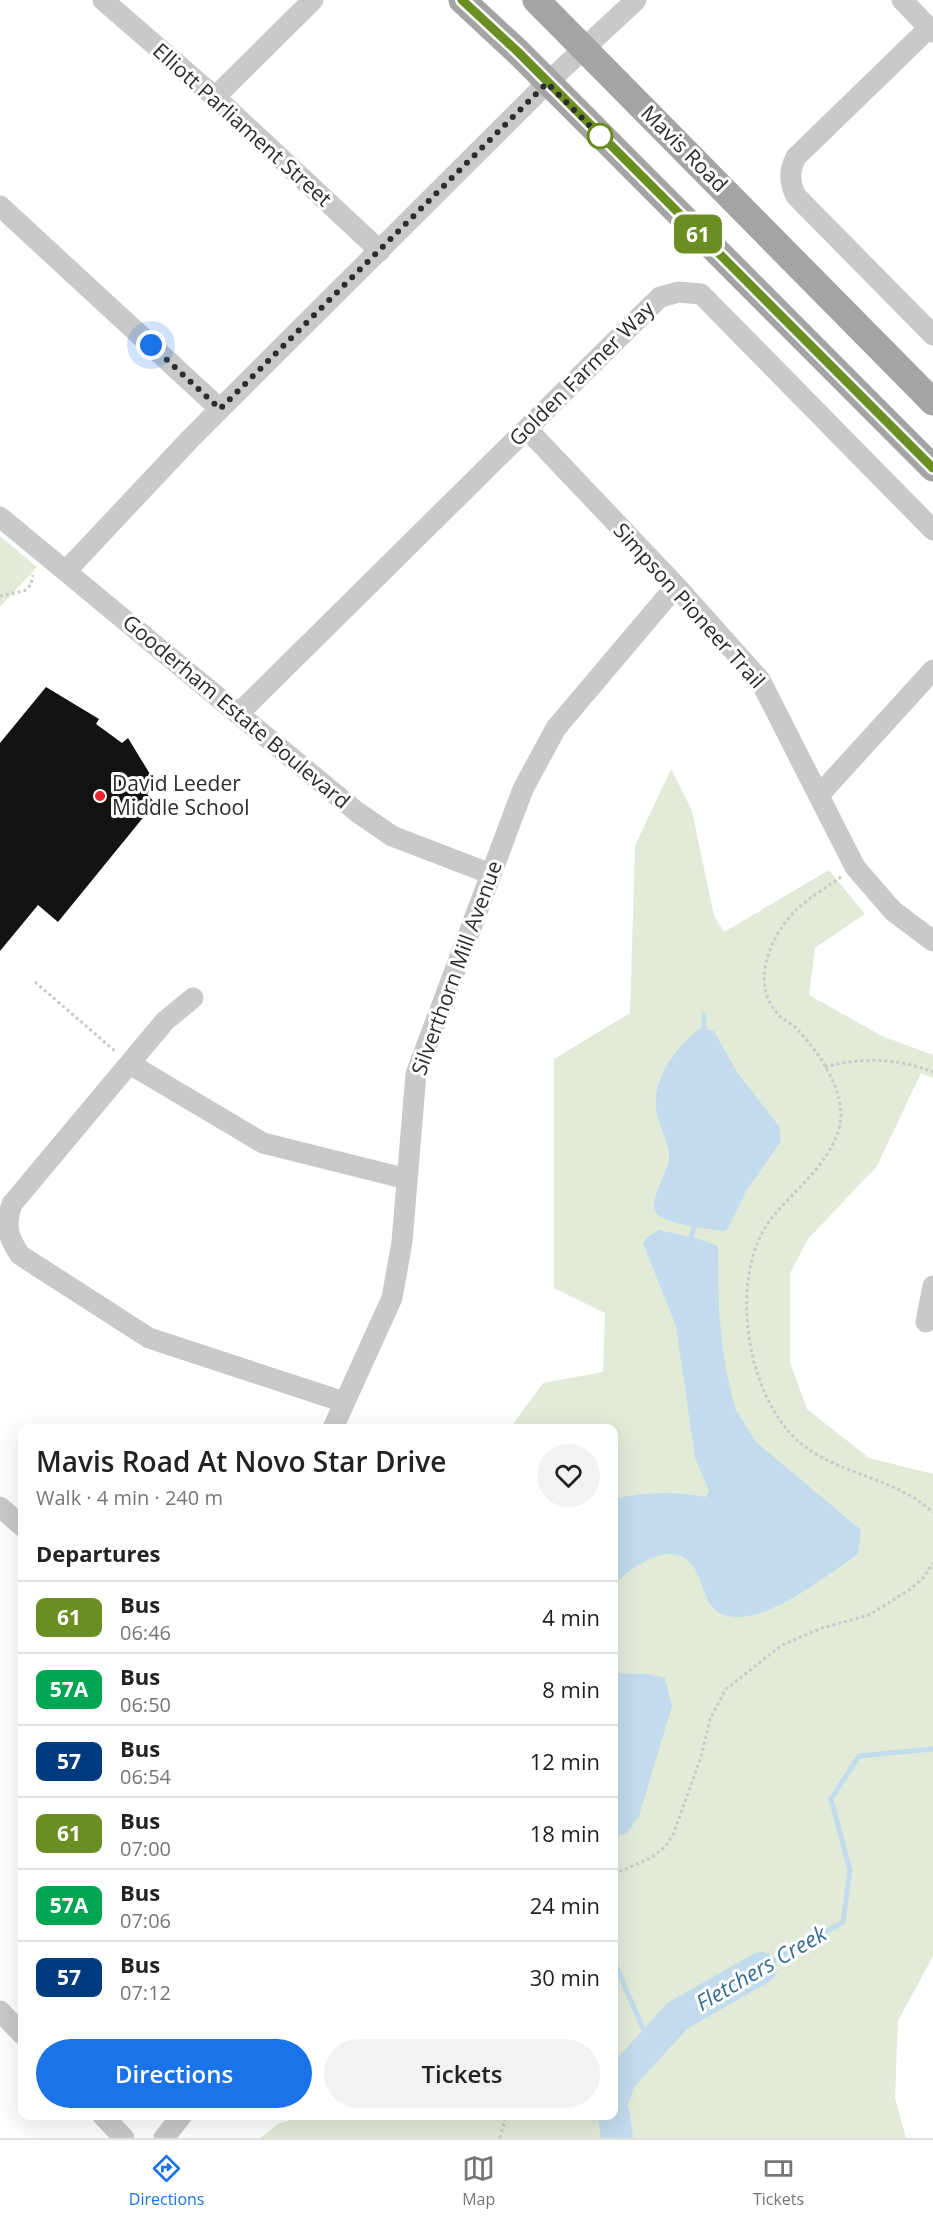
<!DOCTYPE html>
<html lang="en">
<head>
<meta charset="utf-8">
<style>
  :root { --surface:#fff; --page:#f2f2f2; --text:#222; --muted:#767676; --line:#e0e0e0; --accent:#1a73e8 }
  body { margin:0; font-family:"Open Sans",sans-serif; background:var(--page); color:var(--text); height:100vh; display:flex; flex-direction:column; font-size:22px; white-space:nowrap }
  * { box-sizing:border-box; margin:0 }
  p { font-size:20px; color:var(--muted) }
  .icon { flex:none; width:33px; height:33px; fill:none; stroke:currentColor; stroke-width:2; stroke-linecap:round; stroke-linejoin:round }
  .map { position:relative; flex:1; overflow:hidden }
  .drawer { position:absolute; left:18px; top:1424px; width:600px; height:696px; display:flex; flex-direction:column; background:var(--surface); border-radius:12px; box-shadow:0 6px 24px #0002 }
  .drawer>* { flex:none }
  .badge { padding:0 12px; border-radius:9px; font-size:21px; line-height:39px }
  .you { position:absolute; width:30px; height:30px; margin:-15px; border:4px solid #fff; border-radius:50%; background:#1a73e8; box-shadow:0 0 0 9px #1a73e833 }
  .map>.badge { position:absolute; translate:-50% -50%; box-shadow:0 0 0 3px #fff }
  h2 { padding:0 18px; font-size:22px; line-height:54px }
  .round { display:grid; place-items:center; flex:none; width:63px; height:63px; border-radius:32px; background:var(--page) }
  .headline { display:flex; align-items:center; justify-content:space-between; height:102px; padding:0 18px }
  h1 { font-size:28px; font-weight:600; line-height:45px }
  .primary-button { display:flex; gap:12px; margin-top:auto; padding:12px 18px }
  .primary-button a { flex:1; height:69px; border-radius:36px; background:var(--accent); color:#fff; font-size:24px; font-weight:600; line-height:69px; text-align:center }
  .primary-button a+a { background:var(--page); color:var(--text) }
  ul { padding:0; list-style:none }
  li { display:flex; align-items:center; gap:18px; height:72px; padding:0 18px; border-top:2px solid var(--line) }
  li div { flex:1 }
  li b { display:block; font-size:22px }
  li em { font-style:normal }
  li .badge { min-width:66px; font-weight:700; text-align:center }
  .menu { display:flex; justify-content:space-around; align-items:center; height:84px; border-top:2px solid var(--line); background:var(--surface); font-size:16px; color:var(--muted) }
  .menu a { display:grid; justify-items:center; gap:3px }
  .menu .on { color:var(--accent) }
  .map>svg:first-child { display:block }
</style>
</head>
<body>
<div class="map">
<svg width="933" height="2138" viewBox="0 0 933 2138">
  <rect width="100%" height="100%" fill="#fff"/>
  <path fill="#e2ebd8" d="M0,536L37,567L0,607Z
    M671,769L692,811L714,916L724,932L829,870L865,914L815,948L809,995L882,1036L933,1055V1078L921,1073L877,1166L808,1239L790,1273V1362L807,1409L869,1458L933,1474V1956L898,2021L895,2098L906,2138H260L278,2124L307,2115H614V1428H510L543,1383L603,1372L605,1313L554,1288V1059L630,1013L635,846Z"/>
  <path fill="#c2dced" d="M700,1028L714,1031L737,1072L779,1126L781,1141L745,1193L727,1230L723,1231C709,1229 660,1224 655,1211C650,1199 667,1173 669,1159C670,1147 662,1130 658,1119C648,1083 674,1049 700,1028Z
    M659,1230L700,1239L718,1246L719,1313L725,1365L735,1408L756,1442L861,1530L858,1554C827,1575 766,1625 728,1616C703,1611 706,1584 693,1566C672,1537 631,1568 614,1584V1499C646,1492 673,1491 706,1497L709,1491L695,1458L676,1326L643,1243L647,1237Z
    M614,1673L647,1674L665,1678L672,1706L639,1816L628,1832L614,1838Z"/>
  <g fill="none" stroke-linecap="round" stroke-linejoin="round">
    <path stroke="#c2dced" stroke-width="5" d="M704,1015V1034
      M690,1241L696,1221
      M614,1961L650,2045
      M761,1968L843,1922L850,1870L831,1799L859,1756L933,1749"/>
    <path stroke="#c2dced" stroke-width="32" d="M614,2097L620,2079L677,2016L761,1968
      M614,2115L617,2138"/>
  </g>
  <path fill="#131313" d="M46,687L99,719L96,724L122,743L128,738L156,784L147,794L155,803L58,922L38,905L0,951V743Z"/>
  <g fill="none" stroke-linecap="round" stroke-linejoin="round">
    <path stroke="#c9c9c9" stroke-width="3" stroke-dasharray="3 3" stroke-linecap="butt" d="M0,596L24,591L31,585L33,575
      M841,877C827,887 810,897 797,909C771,934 749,983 778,1014C783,1020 790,1023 796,1028C817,1050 841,1084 841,1115C840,1154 798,1187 774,1215C727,1271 744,1392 798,1441C830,1469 871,1474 907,1494C916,1498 925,1506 933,1512
      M35,982L115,1051
      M825,1067C861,1057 898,1058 933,1072
      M614,1874L651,1858L665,1847L673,1835L701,1757L710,1719L726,1689L782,1645L822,1628L869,1615L909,1590L924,1577L933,1563
      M500,2138L506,2115"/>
    <path stroke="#c9c9c9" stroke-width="21" d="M103,0L215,97L380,251
      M902,0L933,32
      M929,28L796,157C789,171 789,182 796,196L933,335
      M215,97L313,0
      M0,206L220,409
      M527,429L676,586L760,680L855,867L893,911L933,941
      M0,517L357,812L392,836L491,874
      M66,571L192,437L547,83L636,0
      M239,713L660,297L679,292L701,294L933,530
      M820,794L933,670
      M193,998L165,1021L12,1204C5,1225 7,1236 20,1255L149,1338L344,1402
      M130,1064L263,1143L407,1179
      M926,1322L933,1286
      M333,1428L392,1298L402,1242L416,1074L523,789L556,728L676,586
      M0,1507L22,1526
      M0,2011L22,2034
      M102,2115L124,2138
      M164,2138L182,2115"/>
    <path stroke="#a4a4a4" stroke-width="27" d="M462,0L518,52L933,468
      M536,0L933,402"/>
  </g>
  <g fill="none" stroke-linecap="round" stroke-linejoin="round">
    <defs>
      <path id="line" d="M462,0L518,52L933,468"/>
    </defs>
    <use href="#line" stroke="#fff" stroke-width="14"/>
    <use href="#line" stroke="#6b8e23" stroke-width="9"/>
    <path stroke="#2c2c2c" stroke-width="6" stroke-dasharray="0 10.8" d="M151,345L220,409L547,83L600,136"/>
  </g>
  <circle fill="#fff" stroke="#6b8e23" stroke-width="3" cx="600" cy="136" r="12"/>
  <circle fill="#ef2231" stroke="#fff" stroke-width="2" cx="100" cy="796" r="6"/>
  <g text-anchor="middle" stroke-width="6" stroke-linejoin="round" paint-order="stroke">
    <g font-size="21" fill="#2c2c2c" stroke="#fff">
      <text transform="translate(242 125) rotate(42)" y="7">Elliott Parliament Street</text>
      <text transform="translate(684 149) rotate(45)" y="7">Mavis Road</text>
      <text transform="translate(582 374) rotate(-45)" y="7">Golden Farmer Way</text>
      <text transform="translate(689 606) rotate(48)" y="7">Simpson Pioneer Trail</text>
      <text transform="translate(236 712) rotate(40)" y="7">Gooderham Estate Boulevard</text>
      <text transform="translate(457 968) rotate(-70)" y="7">Silverthorn Mill Avenue</text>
    </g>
    <g font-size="21" fill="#2c2c2c" stroke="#fff" text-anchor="start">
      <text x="112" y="791">David Leeder<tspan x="112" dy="24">Middle School</tspan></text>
    </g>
    <g font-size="22" font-style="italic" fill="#366e92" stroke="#fff">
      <text transform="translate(761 1968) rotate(-30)" y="8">Fletchers Creek</text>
    </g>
  </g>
</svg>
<div class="you" style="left:151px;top:345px"></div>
<b class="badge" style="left:698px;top:234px;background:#6b8e23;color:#fff">61</b>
<section class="drawer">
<div class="headline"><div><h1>Mavis Road At Novo Star Drive</h1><p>Walk · 4 min · 240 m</p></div><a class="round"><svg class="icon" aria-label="heart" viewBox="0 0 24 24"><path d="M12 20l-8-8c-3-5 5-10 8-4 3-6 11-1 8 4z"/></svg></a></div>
<h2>Departures</h2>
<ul>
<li><span class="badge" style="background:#6b8e23;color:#fff">61</span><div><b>Bus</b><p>06:46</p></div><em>4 min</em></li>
<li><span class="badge" style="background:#00a651;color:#fff">57A</span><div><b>Bus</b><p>06:50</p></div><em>8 min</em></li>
<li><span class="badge" style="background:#003b80;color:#fff">57</span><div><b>Bus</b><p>06:54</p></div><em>12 min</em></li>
<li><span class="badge" style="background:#6b8e23;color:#fff">61</span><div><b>Bus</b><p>07:00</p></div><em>18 min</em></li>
<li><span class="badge" style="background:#00a651;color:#fff">57A</span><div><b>Bus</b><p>07:06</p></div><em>24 min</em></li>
<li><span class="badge" style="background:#003b80;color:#fff">57</span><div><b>Bus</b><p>07:12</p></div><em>30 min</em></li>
</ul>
<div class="primary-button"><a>Directions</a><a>Tickets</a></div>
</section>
</div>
<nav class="menu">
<a class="on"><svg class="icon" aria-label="directions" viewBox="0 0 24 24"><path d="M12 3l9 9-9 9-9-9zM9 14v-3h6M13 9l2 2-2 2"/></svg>Directions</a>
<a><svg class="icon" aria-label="map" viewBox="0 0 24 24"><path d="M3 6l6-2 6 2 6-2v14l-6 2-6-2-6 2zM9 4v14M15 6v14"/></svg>Map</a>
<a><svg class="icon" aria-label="tickets" viewBox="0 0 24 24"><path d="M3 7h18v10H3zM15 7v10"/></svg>Tickets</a>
</nav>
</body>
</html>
